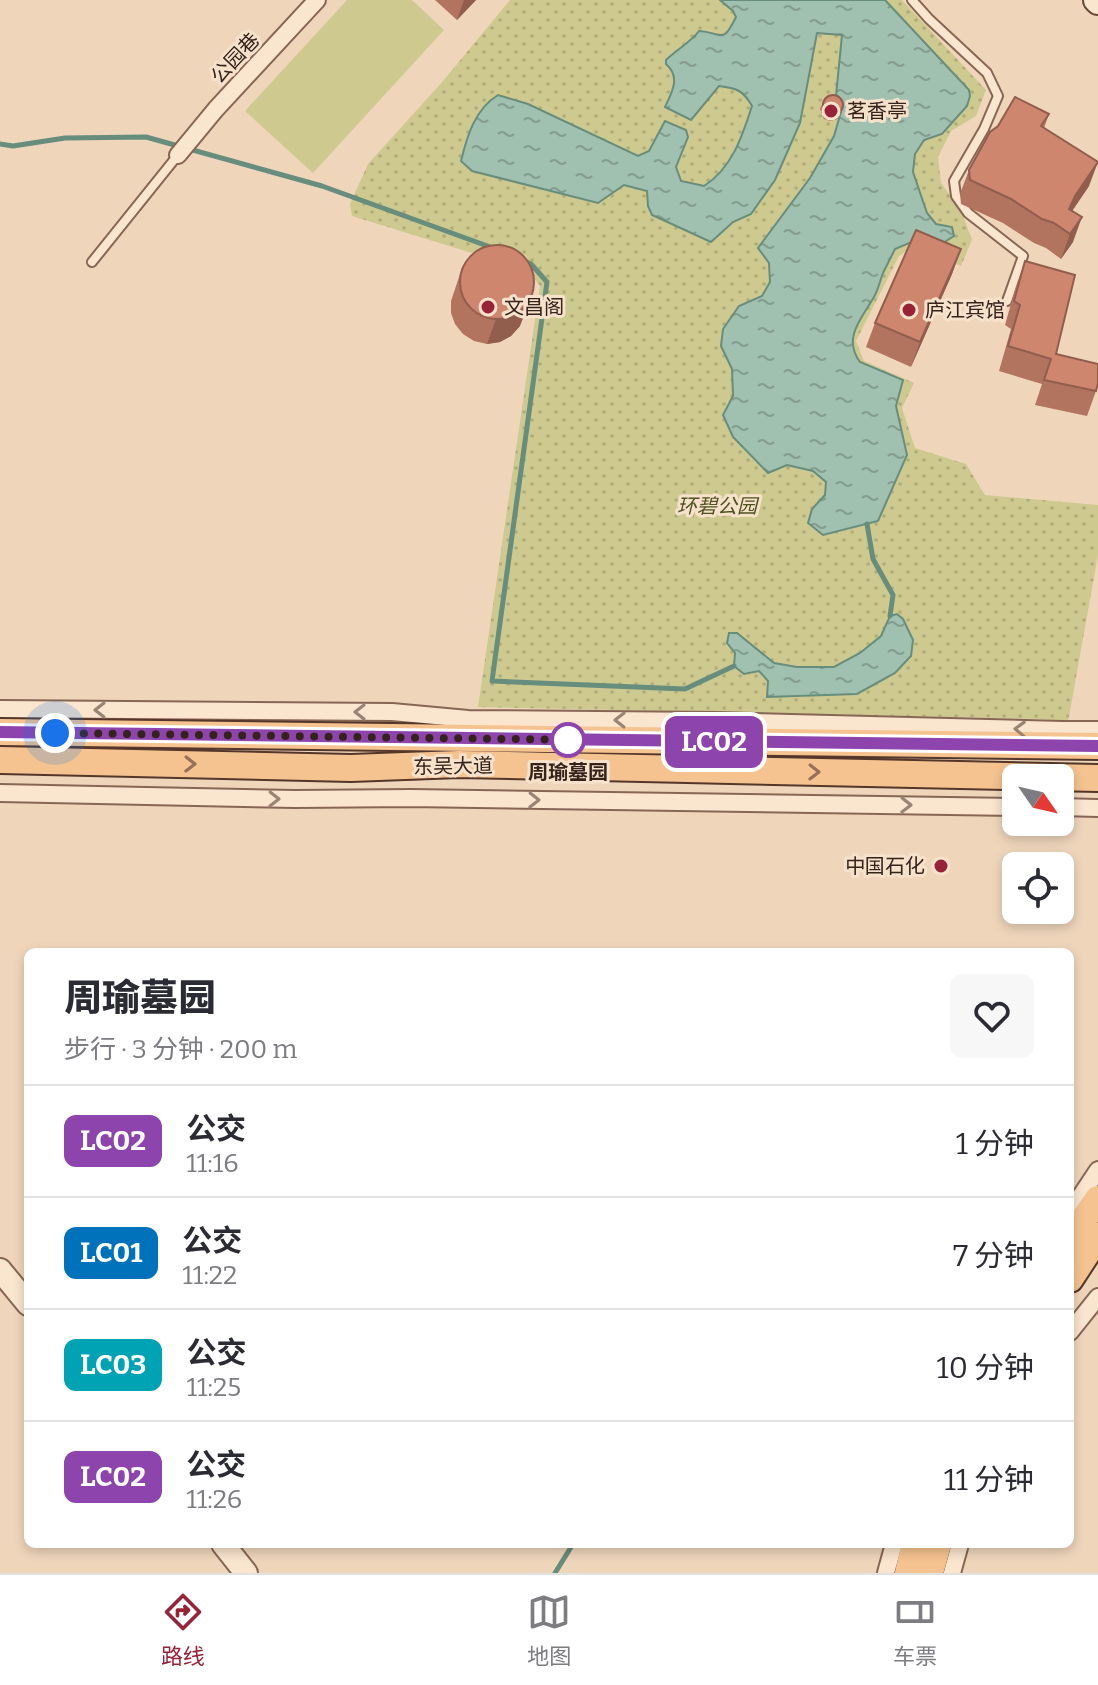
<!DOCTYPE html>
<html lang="zh">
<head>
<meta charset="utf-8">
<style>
  :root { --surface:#fff; --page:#f7f7f7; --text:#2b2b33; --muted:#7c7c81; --line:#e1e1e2; --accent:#982339 }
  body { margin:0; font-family:Bitter,"Noto Sans SC",serif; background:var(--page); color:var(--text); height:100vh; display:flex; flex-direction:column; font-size:30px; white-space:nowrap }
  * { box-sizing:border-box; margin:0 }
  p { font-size:26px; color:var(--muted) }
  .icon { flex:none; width:44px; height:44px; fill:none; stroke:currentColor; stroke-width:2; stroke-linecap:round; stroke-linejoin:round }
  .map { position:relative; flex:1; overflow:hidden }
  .sheet { position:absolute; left:24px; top:948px; width:1050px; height:600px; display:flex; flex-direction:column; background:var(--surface); border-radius:12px; box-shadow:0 4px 12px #0003 }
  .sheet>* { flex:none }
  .badge { padding:0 16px; border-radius:12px; font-size:28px; line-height:52px }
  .needle { width:52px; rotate:124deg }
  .tools { position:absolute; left:1002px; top:764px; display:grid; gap:16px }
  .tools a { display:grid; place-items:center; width:72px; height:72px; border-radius:12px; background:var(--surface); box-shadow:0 4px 12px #0003; font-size:40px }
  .you { position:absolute; width:40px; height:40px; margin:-20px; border:6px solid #fff; border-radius:50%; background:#1a73e8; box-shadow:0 0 0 12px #1a73e833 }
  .map>.badge { position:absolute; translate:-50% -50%; box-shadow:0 0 0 4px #fff }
  .round { display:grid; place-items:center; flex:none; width:84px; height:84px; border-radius:12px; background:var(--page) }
  .summary { display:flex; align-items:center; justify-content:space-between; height:136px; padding:0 40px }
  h1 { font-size:38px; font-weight:800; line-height:60px }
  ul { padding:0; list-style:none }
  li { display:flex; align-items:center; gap:24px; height:112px; padding:0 40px; border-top:2px solid var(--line) }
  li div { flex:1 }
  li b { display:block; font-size:30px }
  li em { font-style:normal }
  li .badge { min-width:88px; font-weight:700; text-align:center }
  .dock { display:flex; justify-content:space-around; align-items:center; height:112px; border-top:2px solid var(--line); background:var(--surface); font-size:22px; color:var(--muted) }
  .dock a { display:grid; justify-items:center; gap:4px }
  .dock .active { color:var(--accent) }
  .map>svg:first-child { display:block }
</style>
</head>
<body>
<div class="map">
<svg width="1098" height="1573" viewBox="0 0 1098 1573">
  <defs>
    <pattern id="park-dots" width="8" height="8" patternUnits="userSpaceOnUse" patternTransform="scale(2)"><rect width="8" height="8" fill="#cdc98f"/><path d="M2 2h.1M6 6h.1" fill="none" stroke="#b1ac7b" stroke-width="1.8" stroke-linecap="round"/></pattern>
    <pattern id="water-ripples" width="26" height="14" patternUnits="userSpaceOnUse" patternTransform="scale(2)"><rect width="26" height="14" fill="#a0c0b0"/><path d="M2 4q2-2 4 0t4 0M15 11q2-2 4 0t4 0" fill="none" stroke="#839c8e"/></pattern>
  </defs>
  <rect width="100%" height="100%" fill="#efd6bb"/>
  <path fill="#cdc98f" d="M347,0H412L444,30L313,173L245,111Z"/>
  <path fill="url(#park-dots)" d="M510,0H902L986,90L976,116L951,131L938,157L941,183L961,210L972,240L961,266L914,246L899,256L856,341L864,361L914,383L902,408L915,448L966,464L985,495L1098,505V555L1068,722L1039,719L478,707L540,286L527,270L352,216L350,204L368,164L443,81Z"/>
  <path fill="url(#water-ripples)" stroke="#678d7d" stroke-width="2" d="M720,0H885L969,90L970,96L967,106L942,134L924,140L915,154L913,172L927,213L936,224L952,227L954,236L946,241V250L936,252L909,243L895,249C891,257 887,265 883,273C880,281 878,290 874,297C862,318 842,338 860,362L903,380L896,406L907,455L878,521L823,535L808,523L812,509L825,495L826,482L813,471L787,465L768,473L733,437L723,415L733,396L732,369L721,346L723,329L739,306L762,296L770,282L769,263L758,248L810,178L834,136L841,112L836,96L842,35L817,33L800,123L775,180L751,214L733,222L711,242L652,215L648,206L647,191L624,185L598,203L472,171L461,161C467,136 475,109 498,95L528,104L638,156L649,151L665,121L686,130L688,137L676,167L681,181L704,186C732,168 742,137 752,106C743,90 736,88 719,86L691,120L665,107C672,92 681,77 666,64V60C675,51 692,41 699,31C722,32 722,46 736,17L733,11Z
    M897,614L903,619L913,640L911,656L895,673L857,694L767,697L768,681L759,671L744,674L734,666L735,653L727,643L729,633H737L774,663L797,667H834L860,653L881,636L890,616Z"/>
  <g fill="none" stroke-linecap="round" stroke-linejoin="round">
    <path stroke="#678d7d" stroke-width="5" d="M0,144L13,146L65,138L146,137L322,186L493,248
      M524,261L531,264L547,282L492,681L685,689L734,666
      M867,524L873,559L893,595L890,616
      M555,1573L573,1544"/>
    <defs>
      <path id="service" d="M912,0L929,19L987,73L998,96L984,129L954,181L956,196L968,213L1023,256L1007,301
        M92,262L178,155"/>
      <path id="minor" d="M178,155L216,109L317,0
        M0,709L392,712L468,719L717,721L1062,730H1098
        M0,793L295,799L411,798L1016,807
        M1060,807L1098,808
        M1070,1212L1098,1170
        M1070,1332L1098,1297
        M886,1573L894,1544
        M952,1573L960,1544"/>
      <path id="tertiary" d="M0,1270L28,1304
        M223,1544L246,1573"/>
      <path id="secondary" d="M1096,0L1098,2"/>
      <path id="primary" d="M0,732L1098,746
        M0,760L351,768L459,764L1098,778
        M1070,1239L1098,1199
        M1070,1279L1098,1236
        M908,1573L915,1544
        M930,1573L938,1544"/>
    </defs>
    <use href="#service" stroke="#876655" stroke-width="12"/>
    <use href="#minor" stroke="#876655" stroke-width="20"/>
    <use href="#tertiary" stroke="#876655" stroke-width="26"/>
    <use href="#secondary" stroke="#684838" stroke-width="28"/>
    <use href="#primary" stroke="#54362a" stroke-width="30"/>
    <use href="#service" stroke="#fae5ce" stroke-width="8"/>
    <use href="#minor" stroke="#fae5ce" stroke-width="16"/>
    <use href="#tertiary" stroke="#fae5ce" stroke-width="22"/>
    <use href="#secondary" stroke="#fae5ce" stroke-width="24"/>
    <use href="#primary" stroke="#f5c390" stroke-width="26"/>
  </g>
  <path fill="#b2735f" d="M435,0H476L457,20Z
    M825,97L841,114L837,119L830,121L824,119L820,109Z
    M1049,114L1044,128L1089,186L1072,211L1073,242L1061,259L1046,248L1034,243L1003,223L961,204L960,194L969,170Z
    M961,249L952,274L911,367L866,347L875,323Z
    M1025,261L1056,354L1096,391L1087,416L1035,405L1042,384L999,371L1011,329L1005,325L1016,286Z
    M463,265L520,326L511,336L500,342L487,344L474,341L463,334L455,324L451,313V301Z"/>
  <path fill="#915e4e" d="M464,0H476L457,20Z
    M843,107L837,119L830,121L832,115Z
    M1098,162L1089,186L1066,220L1060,233L1075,196Z
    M1082,217L1073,242L1061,259L1070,234Z
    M961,249L952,274L911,367L920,342Z
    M534,290L520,326L511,336L500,342L487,344L496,319Z"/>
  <path fill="#cf866f" stroke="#915e4e" stroke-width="2" d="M823 105a10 10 0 1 1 20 0a10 10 0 1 1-20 0Z
    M1015,97L1049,114L1041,126L1098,162L1075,196L1069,209L1082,217L1070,234L1054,223L1042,219L1011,199L970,180L969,170L990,132L998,126Z
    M916,230L961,249L920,342L875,323Z
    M460 282a37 37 0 1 1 74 0a37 37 0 1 1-74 0Z
    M1025,261L1075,275L1056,354L1098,364V383L1096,391L1044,380L1051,359L1008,346L1020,305L1014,301Z"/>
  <defs><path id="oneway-chevron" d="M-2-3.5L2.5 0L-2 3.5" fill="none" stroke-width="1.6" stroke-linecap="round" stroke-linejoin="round" transform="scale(2)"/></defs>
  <g stroke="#988474">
    <use href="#oneway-chevron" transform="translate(100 710) rotate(-180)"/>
    <use href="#oneway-chevron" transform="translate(360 712) rotate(-180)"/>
    <use href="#oneway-chevron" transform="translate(620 720) rotate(-179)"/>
    <use href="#oneway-chevron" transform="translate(1020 729) rotate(-178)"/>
    <use href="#oneway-chevron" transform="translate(274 799) rotate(1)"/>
    <use href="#oneway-chevron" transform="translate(534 800) rotate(1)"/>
    <use href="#oneway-chevron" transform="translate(906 805) rotate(1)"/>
  </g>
  <g stroke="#957255">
    <use href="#oneway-chevron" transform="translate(190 764) rotate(1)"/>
    <use href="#oneway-chevron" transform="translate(814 772) rotate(1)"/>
  </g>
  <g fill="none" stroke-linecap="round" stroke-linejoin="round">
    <defs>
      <path id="line" d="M0,732L1098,746"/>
    </defs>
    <use href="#line" stroke="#fff" stroke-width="18"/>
    <use href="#line" stroke="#8e44ad" stroke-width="12"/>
    <path stroke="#35221a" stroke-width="8" stroke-dasharray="0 14.4" d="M55,733L583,740H568"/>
  </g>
  <g fill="#982339" stroke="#f6e2cb" stroke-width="3">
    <circle cx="831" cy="111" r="8"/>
    <circle cx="488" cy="307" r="8"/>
    <circle cx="909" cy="310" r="8"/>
    <circle cx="941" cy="866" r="8"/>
  </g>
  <circle fill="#fff" stroke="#8e44ad" stroke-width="4" cx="568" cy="740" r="16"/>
  <g text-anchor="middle" stroke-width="6" stroke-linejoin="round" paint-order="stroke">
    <g font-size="20" fill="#35221a" stroke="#f6e2cb">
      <text transform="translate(235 58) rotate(-47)" y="7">公园巷</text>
      <text transform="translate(453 766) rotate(-1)" y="7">东吴大道</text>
    </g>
    <g font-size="20" fill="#35221a" stroke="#f6e2cb" text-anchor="start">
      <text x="847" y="118">茗香亭</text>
      <text x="504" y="314">文昌阁</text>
      <text x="925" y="317">庐江宾馆</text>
      <text x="925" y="873" text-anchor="end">中国石化</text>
    </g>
    <g font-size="20" font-style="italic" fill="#4f5220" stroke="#f6e2cb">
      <text x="717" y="513">环碧公园</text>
    </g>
    <g font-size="20" font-weight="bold" fill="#35221a" stroke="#f6e2cb">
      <text x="568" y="779">周瑜墓园</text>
    </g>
  </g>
</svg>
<div class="tools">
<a><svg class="needle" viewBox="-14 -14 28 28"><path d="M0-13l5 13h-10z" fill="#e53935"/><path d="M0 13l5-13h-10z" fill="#7c7c81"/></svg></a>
<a><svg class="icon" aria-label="locate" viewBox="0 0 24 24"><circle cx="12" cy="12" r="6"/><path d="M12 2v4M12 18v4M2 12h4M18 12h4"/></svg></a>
</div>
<div class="you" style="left:55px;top:733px"></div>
<b class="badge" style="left:714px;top:742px;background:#8e44ad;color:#fff">LC02</b>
<section class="sheet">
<div class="summary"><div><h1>周瑜墓园</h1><p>步行 · 3 分钟 · 200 m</p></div><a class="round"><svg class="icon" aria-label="heart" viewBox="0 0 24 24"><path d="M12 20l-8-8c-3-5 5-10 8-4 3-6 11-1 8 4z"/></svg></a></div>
<ul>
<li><span class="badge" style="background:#8e44ad;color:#fff">LC02</span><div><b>公交</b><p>11:16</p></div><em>1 分钟</em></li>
<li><span class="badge" style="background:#0072bc;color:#fff">LC01</span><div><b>公交</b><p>11:22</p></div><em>7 分钟</em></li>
<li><span class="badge" style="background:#00a3b4;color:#fff">LC03</span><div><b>公交</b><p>11:25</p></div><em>10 分钟</em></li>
<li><span class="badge" style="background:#8e44ad;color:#fff">LC02</span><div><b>公交</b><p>11:26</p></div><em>11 分钟</em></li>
</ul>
</section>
</div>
<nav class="dock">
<a class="active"><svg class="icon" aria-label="directions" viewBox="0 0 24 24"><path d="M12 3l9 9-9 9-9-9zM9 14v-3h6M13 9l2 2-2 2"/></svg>路线</a>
<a><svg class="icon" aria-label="map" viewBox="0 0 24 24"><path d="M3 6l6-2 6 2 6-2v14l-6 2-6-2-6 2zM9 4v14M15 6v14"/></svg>地图</a>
<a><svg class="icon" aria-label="tickets" viewBox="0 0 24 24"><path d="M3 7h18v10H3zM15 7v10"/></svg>车票</a>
</nav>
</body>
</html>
